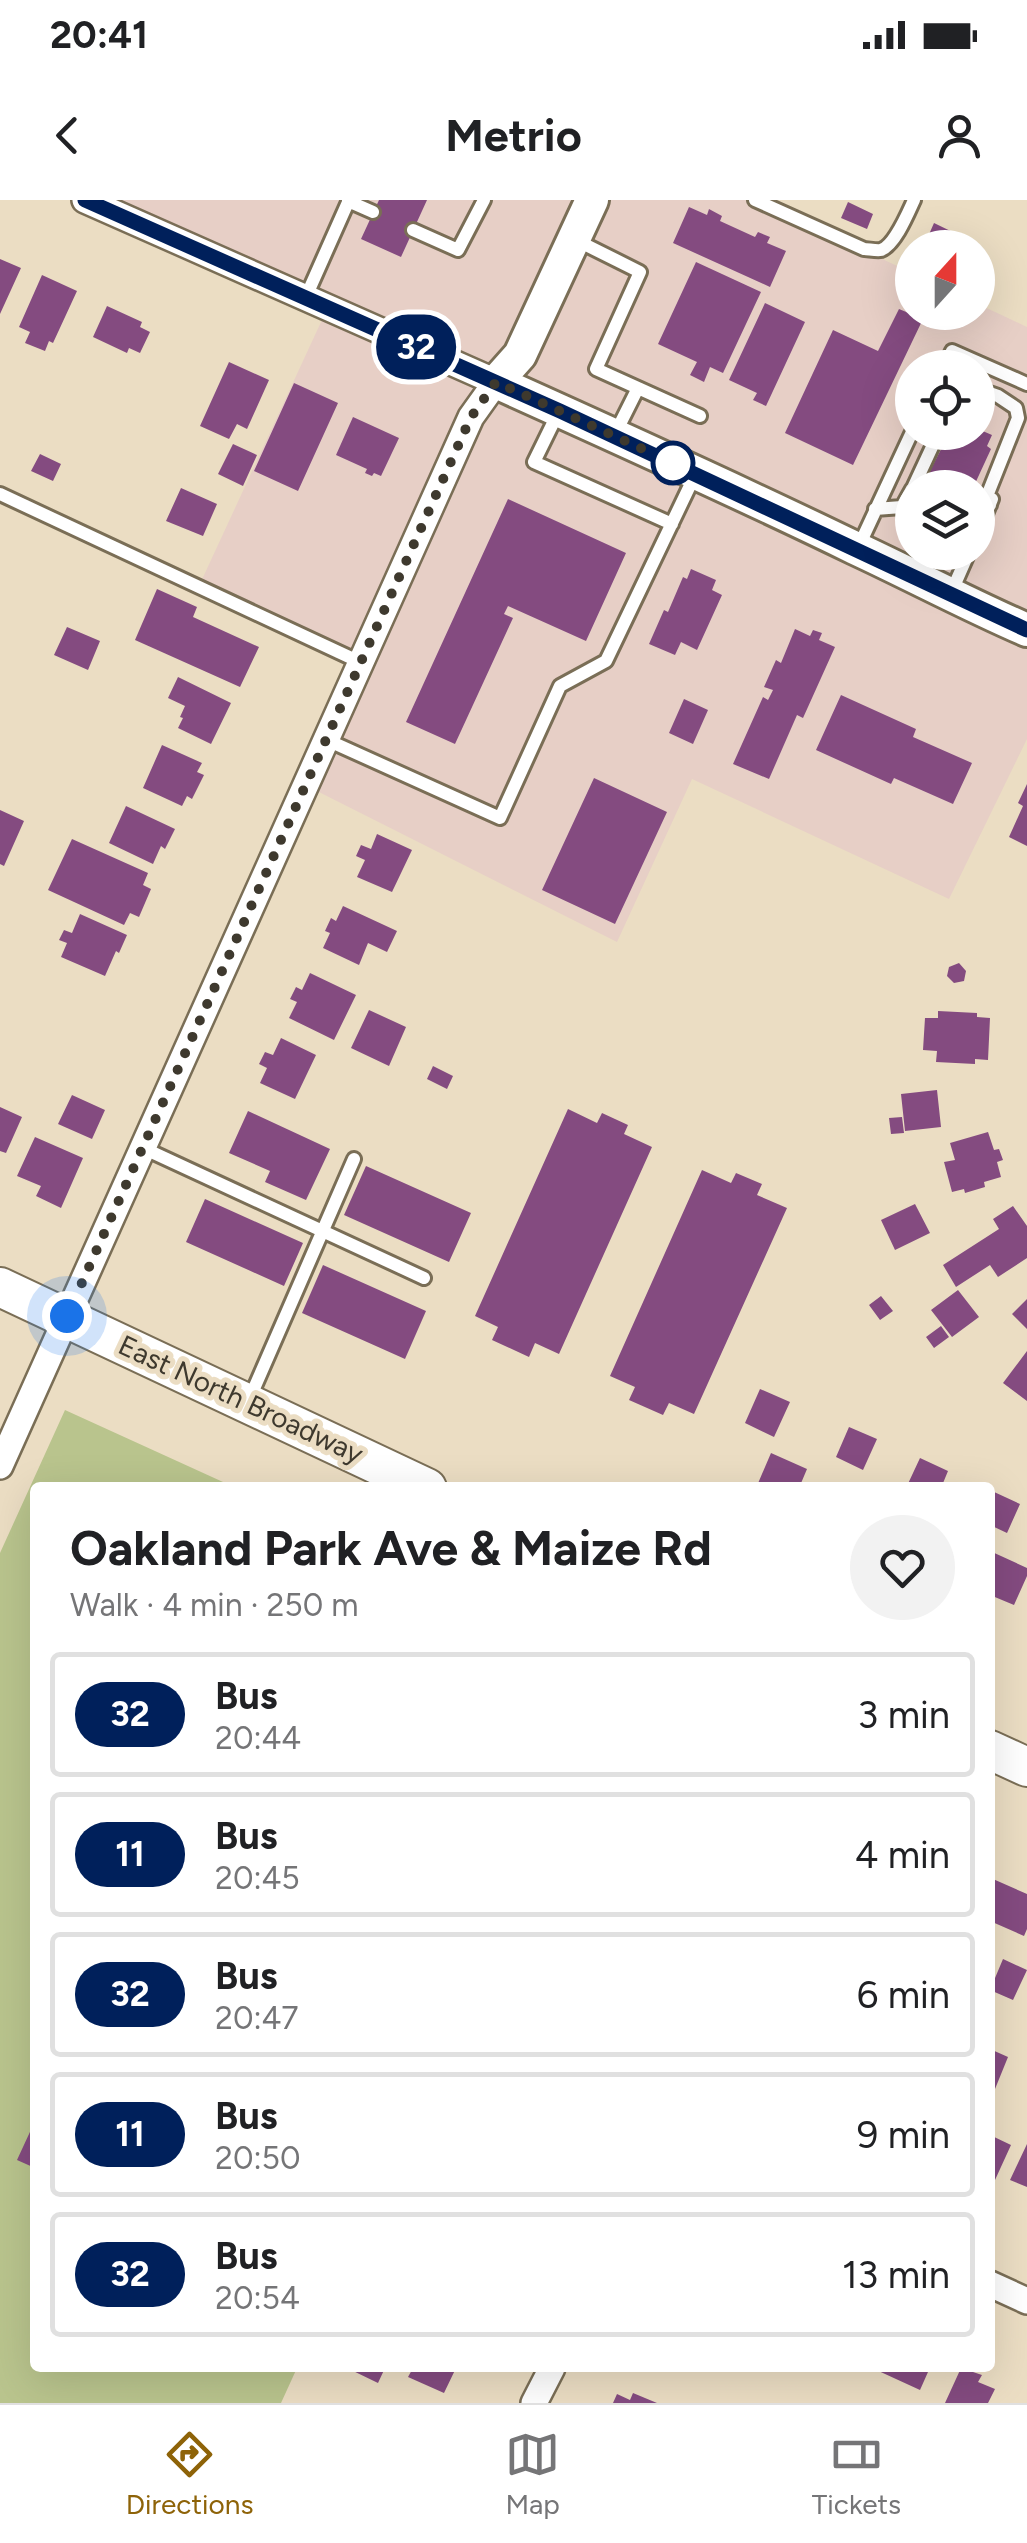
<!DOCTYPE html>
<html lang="en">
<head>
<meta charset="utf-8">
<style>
  :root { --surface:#fff; --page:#f2f2f2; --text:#202124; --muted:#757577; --line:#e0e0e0; --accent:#8e6308 }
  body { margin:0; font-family:Figtree,sans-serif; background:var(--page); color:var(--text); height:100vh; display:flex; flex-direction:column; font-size:38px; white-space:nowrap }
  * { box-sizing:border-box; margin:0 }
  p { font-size:32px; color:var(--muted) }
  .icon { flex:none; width:55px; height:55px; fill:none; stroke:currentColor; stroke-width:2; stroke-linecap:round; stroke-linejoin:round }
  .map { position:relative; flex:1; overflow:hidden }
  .side { position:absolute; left:30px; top:1282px; width:965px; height:890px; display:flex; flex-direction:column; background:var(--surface); border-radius:10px; box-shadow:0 10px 40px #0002 }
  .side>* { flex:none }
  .badge { padding:0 20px; border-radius:32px; font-size:35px; line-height:65px }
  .needle { width:65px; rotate:21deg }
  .buttons { position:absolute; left:895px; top:30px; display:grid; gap:20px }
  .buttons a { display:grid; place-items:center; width:100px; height:100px; border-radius:50%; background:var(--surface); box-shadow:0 10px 40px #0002; font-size:50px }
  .you { position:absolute; width:50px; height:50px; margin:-25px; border:8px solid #fff; border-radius:50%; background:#1a73e8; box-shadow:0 0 0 15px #1a73e833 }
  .map>.badge { position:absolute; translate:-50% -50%; box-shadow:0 0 0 5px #fff }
  .round { display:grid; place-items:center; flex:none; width:105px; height:105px; border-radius:52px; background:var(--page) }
  .head { display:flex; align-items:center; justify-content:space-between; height:170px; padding:0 40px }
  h1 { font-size:48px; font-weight:700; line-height:75px }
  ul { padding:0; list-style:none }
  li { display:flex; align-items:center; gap:30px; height:125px; margin:0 20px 15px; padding:0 20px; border:5px solid var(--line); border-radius:10px }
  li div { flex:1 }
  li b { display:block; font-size:38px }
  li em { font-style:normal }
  li .badge { min-width:110px; font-weight:700; text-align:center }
  .status { display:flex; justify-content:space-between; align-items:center; height:70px; padding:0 50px; background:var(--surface); direction:ltr }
  .status svg { height:28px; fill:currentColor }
  header { display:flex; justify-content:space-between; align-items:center; height:130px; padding:0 40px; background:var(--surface); font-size:45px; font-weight:700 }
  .menu { display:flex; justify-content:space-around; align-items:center; height:140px; border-top:2px solid var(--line); background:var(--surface); font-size:28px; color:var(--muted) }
  .menu a { display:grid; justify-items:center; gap:5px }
  .menu .active { color:var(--accent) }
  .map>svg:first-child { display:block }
</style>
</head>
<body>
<div class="status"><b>20:41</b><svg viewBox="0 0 49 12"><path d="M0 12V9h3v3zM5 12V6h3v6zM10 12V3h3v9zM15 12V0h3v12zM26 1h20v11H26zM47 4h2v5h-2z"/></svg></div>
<header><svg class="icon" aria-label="back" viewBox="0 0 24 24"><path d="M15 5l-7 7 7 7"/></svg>Metrio<svg class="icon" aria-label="person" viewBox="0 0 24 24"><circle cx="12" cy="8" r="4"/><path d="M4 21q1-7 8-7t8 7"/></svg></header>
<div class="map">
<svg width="1027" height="2203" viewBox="0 0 1027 2203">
  <rect width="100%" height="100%" fill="#ebddc3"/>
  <path fill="#e7cfc6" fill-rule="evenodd" d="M92,0H757L912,73V112H978V104L1027,127V539L949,699L692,579L617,742L301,583L359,465L199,386L327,109ZM912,168H978V232H912ZM912,288H978V352H912Z"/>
  <path fill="#b9c48d" d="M65,1210L234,1287L35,1288V2168H297L281,2203H0V1353Z"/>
  <path fill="#844b80" d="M379,0H427L401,57L361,39Z
    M848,2L873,14L867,29L841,18Z
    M689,7L707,15L709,9L722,16L720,21L755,37L758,32L770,37L767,43L786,51L770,87L673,43Z
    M934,23L967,39L963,48H923Z
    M0,59L21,68L0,114Z
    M696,62L761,92L723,173L710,167L704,182L690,175L697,162L658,144Z
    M42,75L77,91L53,143L49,141L45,151L25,143L30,132L19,127Z
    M765,103L805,122L766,206L753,200L757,193L729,180Z
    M107,106L142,122L140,127L150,132L140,153L129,148L127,153L93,137Z
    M899,109L923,119L853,265L785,233L833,130L878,151Z
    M229,162L269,180L247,229L237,224L229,239L200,226Z
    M294,183L338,203L298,291L254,271Z
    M353,217L399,238L381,276L374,273L372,276L365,273L367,269L336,255Z
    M978,229L992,235L987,246L991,249L973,288H929L923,284L950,232H978Z
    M233,244L257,255L243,286L218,274Z
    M40,254L61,264L53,281L31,271Z
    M181,288L217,304L203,336L166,321Z
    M508,299L626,353L586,441L508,406L504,414L513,418L455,544L406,522Z
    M691,369L716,380L712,390L722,395L697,450L681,442L675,455L649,444L664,410L668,412L683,377L687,379Z
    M157,389L197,407L193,417L259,447L240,487L135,440Z
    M67,427L100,441L88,470L54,455Z
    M795,429L810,436L813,430L822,433L819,440L835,447L803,518L797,515L769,579L733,564L763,497L768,500L773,490L764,487L776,460L781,463Z
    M178,477L231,503L211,544L178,528L183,518L180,517L185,506L168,498Z
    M841,495L916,529L913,537L972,563L953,604L894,578L891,584L816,550Z
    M684,499L708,510L693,544L669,533Z
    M162,545L202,563L197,572L204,575L192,599L187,596L182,606L143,588Z
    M594,578L667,612L615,724L542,690Z
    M1027,584V646L1009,637L1023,606L1018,603Z
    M126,606L175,629L165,649L161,646L153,664L109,643Z
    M0,610L24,621L4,666L0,664Z
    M377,634L412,650L392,692L357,677L365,660L356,656L361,645L371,649Z
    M72,639L148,673L143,685L151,689L139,717L130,713L124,725L48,690Z
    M343,706L397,731L387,752L368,743L359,765L323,748L330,733L325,731L331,718L336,721Z
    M80,714L127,735L119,753L116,751L105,776L61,757L67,743L59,740L64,730L72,733Z
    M959,763L966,771L964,781L954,783L947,776L949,767Z
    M310,773L356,795L334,840L289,818L297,802L290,799L296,787L302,790Z
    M369,810L406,827L389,866L351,848Z
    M938,811L977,813V817L990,818L988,860L975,859V864L936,862L937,851L923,850L925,818H938Z
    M281,838L316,855L295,899L260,883L267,868L259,864L265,852L273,855Z
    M433,866L453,876L447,889L427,879Z
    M937,890L941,927L905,931L901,894Z
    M72,895L105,910L92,939L58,924Z
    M0,907L22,917L6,953L0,951Z
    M568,909L597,923L602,913L628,925L624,934L652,947L559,1154L535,1143L529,1157L492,1140L498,1127L475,1116Z
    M248,911L330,949L306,1000L265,982L270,971L229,953Z
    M902,917L904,933L891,934L889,918Z
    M988,932L994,950L999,949L1003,960L997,962L1001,977L984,982L985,987L965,993L964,989L952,992L944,962L955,960L950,943Z
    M35,937L83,958L61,1008L36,996L41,986L17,976Z
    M366,966L471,1013L449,1062L344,1015Z
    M702,970L731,983L736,973L762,984L757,995L787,1008L694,1214L669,1203L663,1215L629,1200L635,1187L610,1176Z
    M205,999L303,1043L284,1086L186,1042Z
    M915,1004L930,1033L895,1050L881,1020Z
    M1013,1006L1027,1026V1058L998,1077L990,1065L956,1087L943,1065L999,1029L993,1019Z
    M323,1065L426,1111L405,1159L302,1113Z
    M958,1090L979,1117L952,1137L931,1110Z
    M881,1096L893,1111L880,1120L869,1105Z
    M1027,1099V1129L1012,1114Z
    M941,1126L949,1137L934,1148L926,1137Z
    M1027,1151V1201L1003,1183Z
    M760,1189L790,1202L774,1237L745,1223Z
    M849,1227L877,1239L863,1270L836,1257Z
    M771,1253L807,1269L799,1288H756Z
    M920,1258L948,1271L941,1288H906Z
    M992,1291L1020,1304L1007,1333L990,1325Z
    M990,1351L1027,1368V1376L1014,1405L990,1395Z
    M993,1679L1027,1694V1729L1024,1736L990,1721V1686Z
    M1003,1759L1027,1770L1013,1800L990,1790Z
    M990,1849L1008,1857L995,1889L990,1887Z
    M35,1921V1968L17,1960Z
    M990,1935L1011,1945L995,1980L990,1978Z
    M1027,1944V1987L1010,1980Z
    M347,2168H385L378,2183Z
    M413,2168H456L444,2193L408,2177Z
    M872,2168H924L923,2170L928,2172L920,2190Z
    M961,2168L982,2175L978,2182L995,2189L988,2203H945Z
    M633,2193L657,2203H613L617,2194L630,2200Z"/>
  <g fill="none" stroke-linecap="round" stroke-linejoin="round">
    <defs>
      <path id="service" d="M755,0L864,49C868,49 877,51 881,50C895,45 908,13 914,0
        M348,1L373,12
        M413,30L458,50L484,0
        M576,40L640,72L596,169L638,188L615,234
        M305,99L349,0
        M944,168L952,151L1027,184
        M638,188L700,216
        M978,189L998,196L1016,208L1018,218L987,296L990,305
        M558,213L534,262L672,324
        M913,288L939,232
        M0,294L362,463
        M875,309L902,307L912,289
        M978,334L992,299
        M858,348L912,232
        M951,393L969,352
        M327,540L500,618L560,486L606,461L696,273
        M143,948L424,1078
        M249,1200L354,959"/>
      <path id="minor" d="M0,1266L471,217L496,182L85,0
        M990,2084L1027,2101
        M534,2203L552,2168"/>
      <path id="tertiary" d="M592,0L520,155L496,182C616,236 736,290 855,348C913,375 969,405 1027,430"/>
      <path id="secondary" d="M0,1087L427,1288
        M990,1550L1027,1567"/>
    </defs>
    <use href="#service" stroke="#7a6e56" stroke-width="18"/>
    <use href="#minor" stroke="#7a6e56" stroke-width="30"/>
    <use href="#tertiary" stroke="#7a6e56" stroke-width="38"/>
    <use href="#secondary" stroke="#7a6e56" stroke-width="42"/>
    <use href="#service" stroke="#fff" stroke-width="12"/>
    <use href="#minor" stroke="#fff" stroke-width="25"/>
    <use href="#tertiary" stroke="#fff" stroke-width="32"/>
    <use href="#secondary" stroke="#fff" stroke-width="38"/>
  </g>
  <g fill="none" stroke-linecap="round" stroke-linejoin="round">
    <defs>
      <path id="line" d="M85,0L560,211L1027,430"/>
    </defs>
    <use href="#line" stroke="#fff" stroke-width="22"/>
    <use href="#line" stroke="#00205b" stroke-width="15"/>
    <path stroke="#3e392e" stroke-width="10" stroke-dasharray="0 18" d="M67,1116L471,217L496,182L680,266L673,263"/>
  </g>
  <circle fill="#fff" stroke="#00205b" stroke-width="5" cx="673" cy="263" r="20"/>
  <g text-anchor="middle" stroke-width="10" stroke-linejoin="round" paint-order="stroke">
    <g font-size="28" fill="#3e392e" stroke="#ebddc3">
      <text transform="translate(241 1199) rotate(25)" y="10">East North Broadway</text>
    </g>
  </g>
</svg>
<div class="buttons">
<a><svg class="needle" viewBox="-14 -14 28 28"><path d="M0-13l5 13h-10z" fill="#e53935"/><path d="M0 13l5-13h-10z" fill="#757577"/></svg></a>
<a><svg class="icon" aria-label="locate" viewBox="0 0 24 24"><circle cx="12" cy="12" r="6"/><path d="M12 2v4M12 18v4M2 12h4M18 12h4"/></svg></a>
<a><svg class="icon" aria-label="layers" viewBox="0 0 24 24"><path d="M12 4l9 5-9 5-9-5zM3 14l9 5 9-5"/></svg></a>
</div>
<div class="you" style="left:67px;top:1116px"></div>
<b class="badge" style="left:416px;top:147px;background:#00205b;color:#fff">32</b>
<section class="side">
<div class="head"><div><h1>Oakland Park Ave &amp; Maize Rd</h1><p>Walk · 4 min · 250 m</p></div><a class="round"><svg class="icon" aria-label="heart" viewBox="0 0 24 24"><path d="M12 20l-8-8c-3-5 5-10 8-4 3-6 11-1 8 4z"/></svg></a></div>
<ul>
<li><span class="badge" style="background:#00205b;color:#fff">32</span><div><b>Bus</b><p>20:44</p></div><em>3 min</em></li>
<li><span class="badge" style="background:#00205b;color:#fff">11</span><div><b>Bus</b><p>20:45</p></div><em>4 min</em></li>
<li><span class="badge" style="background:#00205b;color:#fff">32</span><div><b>Bus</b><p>20:47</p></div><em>6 min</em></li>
<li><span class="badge" style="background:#00205b;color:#fff">11</span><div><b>Bus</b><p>20:50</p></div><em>9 min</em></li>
<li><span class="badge" style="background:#00205b;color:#fff">32</span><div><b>Bus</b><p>20:54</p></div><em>13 min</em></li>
</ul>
</section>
</div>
<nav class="menu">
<a class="active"><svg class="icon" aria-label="directions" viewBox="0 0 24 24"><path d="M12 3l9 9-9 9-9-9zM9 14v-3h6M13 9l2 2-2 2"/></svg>Directions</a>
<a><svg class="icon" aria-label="map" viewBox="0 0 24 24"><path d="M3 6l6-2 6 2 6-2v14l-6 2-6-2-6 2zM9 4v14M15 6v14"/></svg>Map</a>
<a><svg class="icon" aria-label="tickets" viewBox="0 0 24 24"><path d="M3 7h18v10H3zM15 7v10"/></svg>Tickets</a>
</nav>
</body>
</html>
